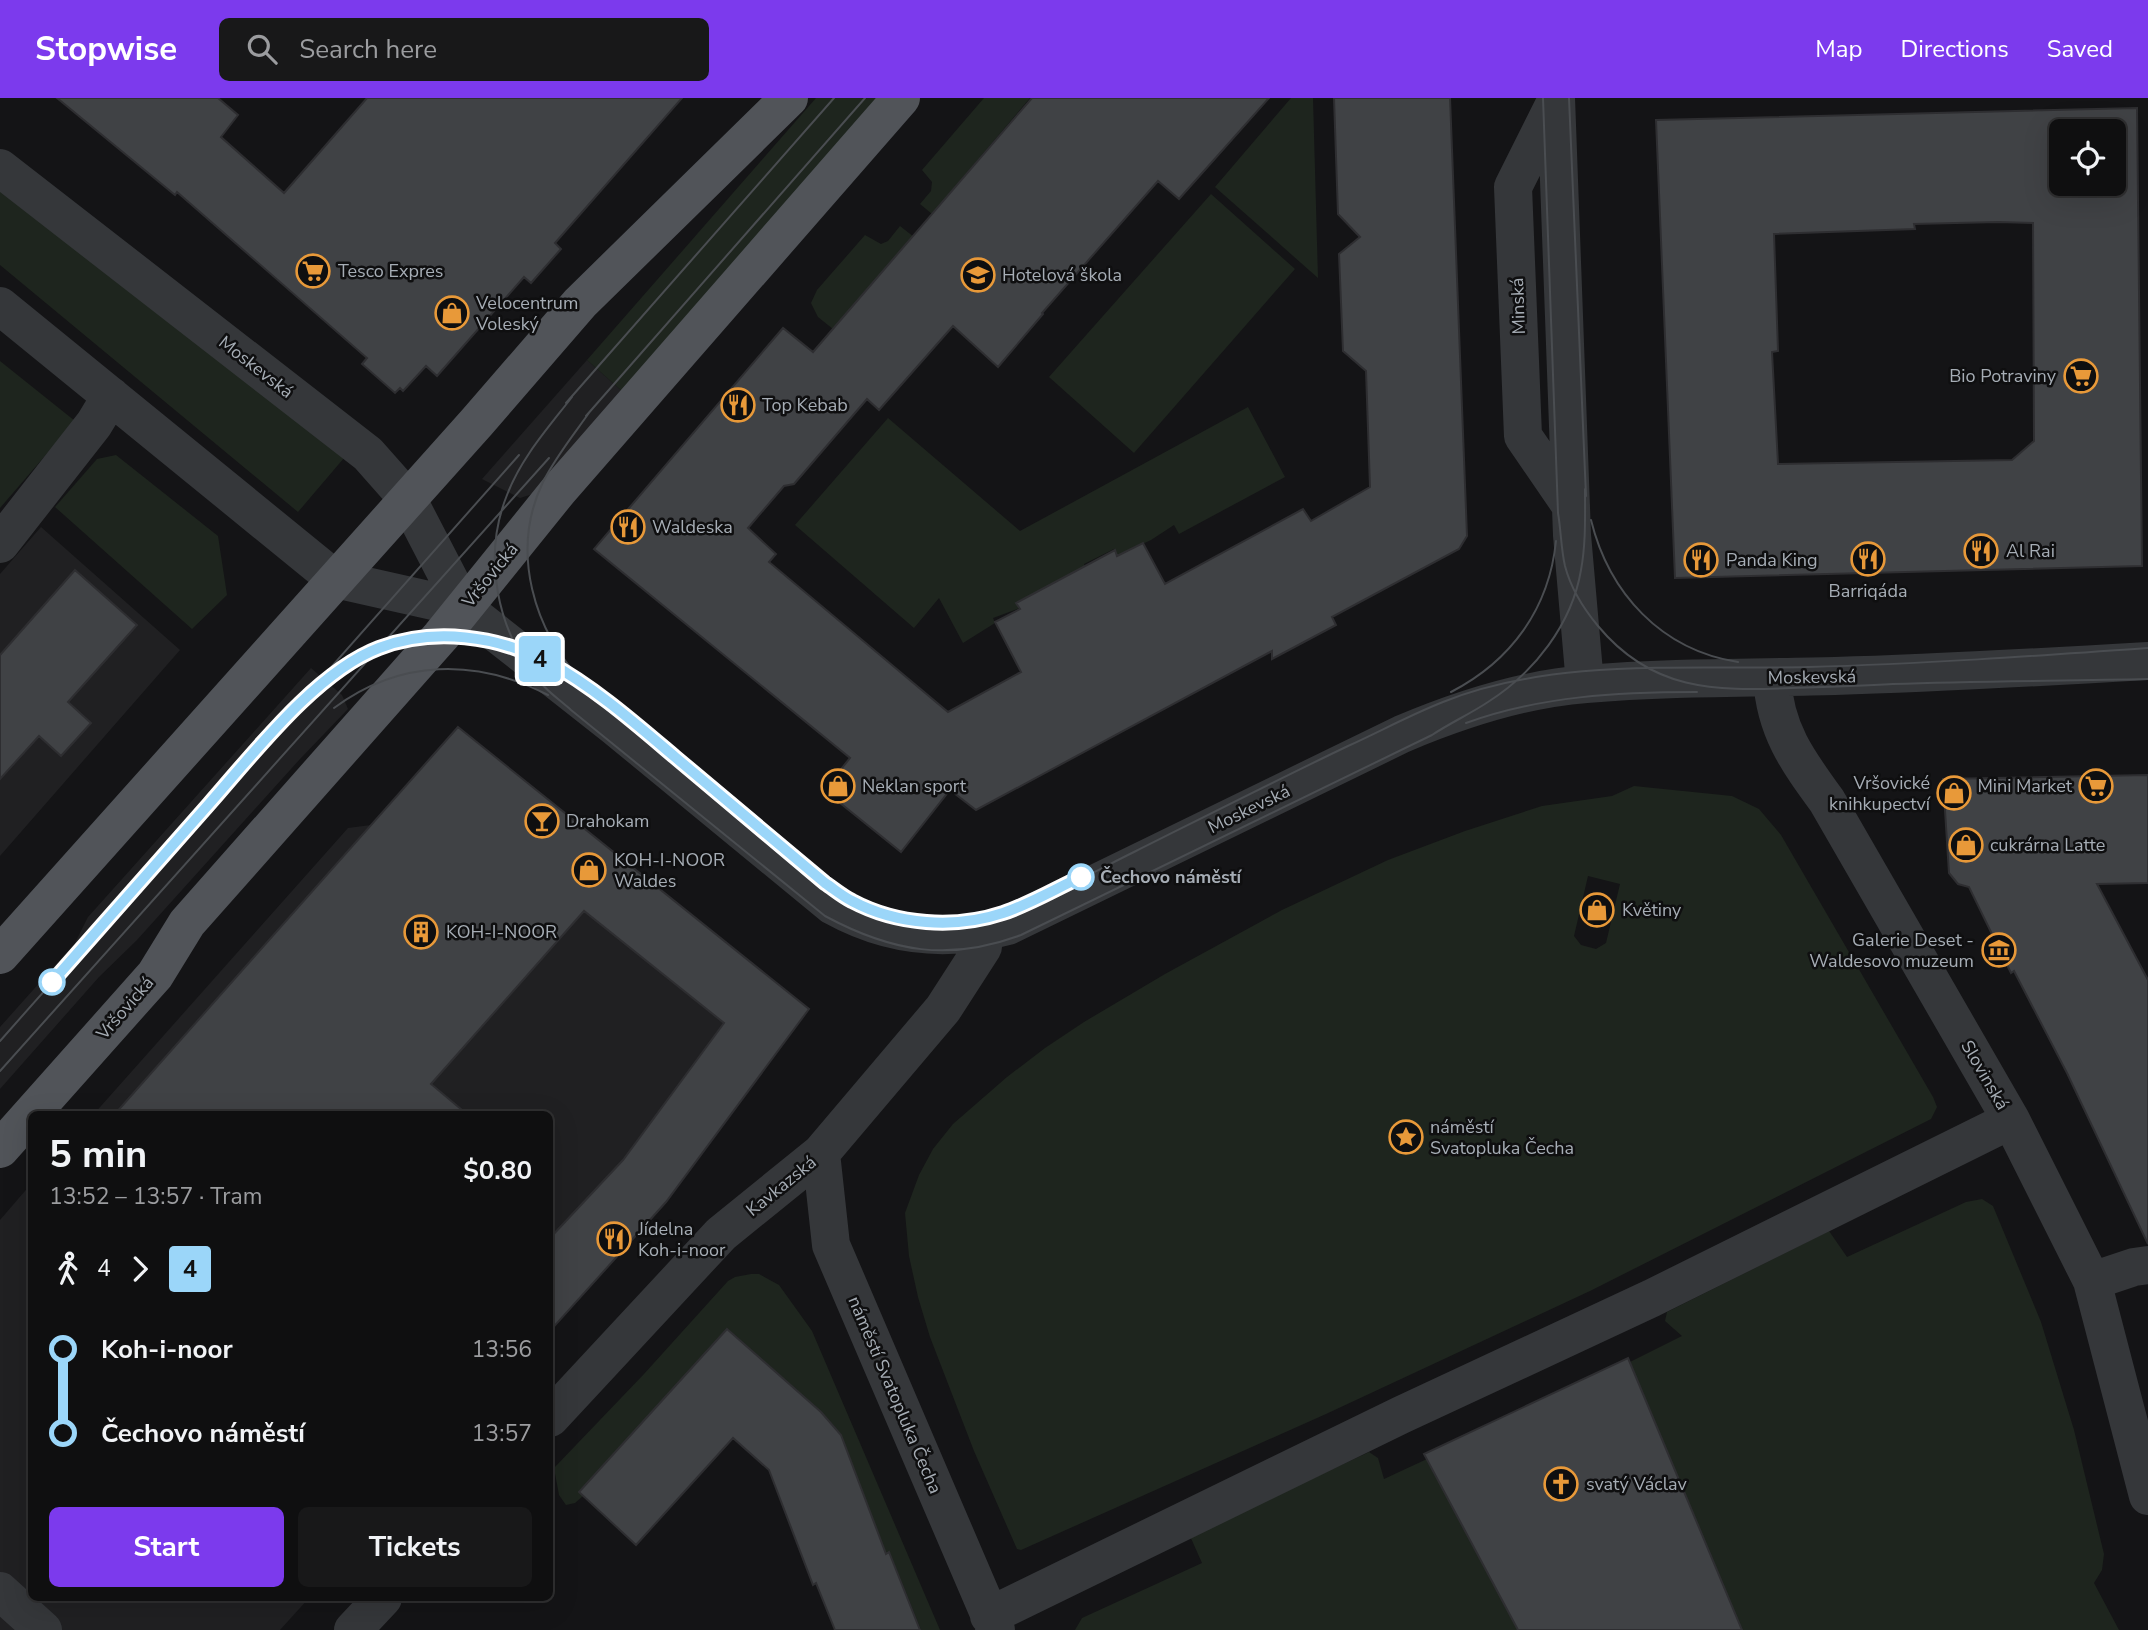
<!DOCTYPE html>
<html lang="en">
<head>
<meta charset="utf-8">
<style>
  :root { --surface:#0f0f10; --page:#181819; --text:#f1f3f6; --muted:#9b9c9f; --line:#2f2f30; --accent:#7c3aed }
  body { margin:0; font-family:"Nunito Sans",sans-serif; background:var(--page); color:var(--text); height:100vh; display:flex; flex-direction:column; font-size:26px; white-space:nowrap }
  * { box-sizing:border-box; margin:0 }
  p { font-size:23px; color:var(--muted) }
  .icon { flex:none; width:38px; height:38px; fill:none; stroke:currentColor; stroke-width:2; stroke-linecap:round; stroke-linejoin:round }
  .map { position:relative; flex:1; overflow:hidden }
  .details { position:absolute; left:28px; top:1013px; width:525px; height:490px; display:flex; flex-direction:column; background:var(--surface); border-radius:10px; box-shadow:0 7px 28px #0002,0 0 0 2px var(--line) }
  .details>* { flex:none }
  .badge { padding:0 14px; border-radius:5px; font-size:24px; line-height:46px }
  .buttons { position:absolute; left:2049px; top:21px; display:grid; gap:14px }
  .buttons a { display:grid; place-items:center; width:77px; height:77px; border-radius:10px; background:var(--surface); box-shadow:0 7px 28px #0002,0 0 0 2px var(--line); font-size:35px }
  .map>.badge { position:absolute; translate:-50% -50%; box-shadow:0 0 0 4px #fff }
  .legs { display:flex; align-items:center; gap:10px; height:77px; padding:0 21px; font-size:23px }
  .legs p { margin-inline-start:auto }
  .head { display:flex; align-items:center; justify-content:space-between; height:119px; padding:0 21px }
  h1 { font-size:38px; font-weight:700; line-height:52px }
  .button { display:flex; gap:14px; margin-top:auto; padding:14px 21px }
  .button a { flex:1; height:80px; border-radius:10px; background:var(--accent); color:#fff; font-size:28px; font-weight:700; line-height:80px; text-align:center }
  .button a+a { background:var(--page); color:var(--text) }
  ul { padding:0 21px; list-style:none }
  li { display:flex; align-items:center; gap:24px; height:84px; font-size:26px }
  li i { display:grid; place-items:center; width:10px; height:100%; margin:0 9px; background:currentColor }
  li i::after { content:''; width:18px; height:18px; margin:-9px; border:5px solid; border-radius:50%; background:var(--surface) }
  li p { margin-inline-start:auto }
  li:first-child i { background:linear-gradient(#0000 50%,currentColor 0) }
  li:last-child i { background:linear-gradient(currentColor 50%,#0000 0) }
  header { display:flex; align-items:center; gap:42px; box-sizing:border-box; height:98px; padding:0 35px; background:var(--accent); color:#fff }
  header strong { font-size:33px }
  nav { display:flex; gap:38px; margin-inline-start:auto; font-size:24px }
  .search { width:490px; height:63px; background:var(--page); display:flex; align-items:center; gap:18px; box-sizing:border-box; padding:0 24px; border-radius:10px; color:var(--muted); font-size:26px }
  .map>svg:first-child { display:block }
</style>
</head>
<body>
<header>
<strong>Stopwise</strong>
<div class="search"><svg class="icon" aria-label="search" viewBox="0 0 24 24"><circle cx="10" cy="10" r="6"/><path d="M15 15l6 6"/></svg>Search here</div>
<nav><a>Map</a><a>Directions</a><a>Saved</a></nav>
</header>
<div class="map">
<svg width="2148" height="1532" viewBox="0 0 2148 1532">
  <rect width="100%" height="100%" fill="#141416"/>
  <path fill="#202022" d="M587,262L623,294L533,396L520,400L482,381Z
    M41,429L180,552L0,758V476Z
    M311,570L342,597L348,611L300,661L137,842L99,879L0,991V929L75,845L88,819Z
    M458,629L809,911L666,1104L550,1233V1017H93L348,730L371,727Z
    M31,1086L32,1500H309L280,1532H0V1122Z"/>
  <path fill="#1e251e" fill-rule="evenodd" d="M816,0H881L623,294L587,262Z
    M984,0H1030L932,116L920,106L931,93L932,84L922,72Z
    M1291,0H1313L1318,180L1215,89Z
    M0,86L344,360L298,414L0,167Z
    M1211,96L1295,171L1134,355L1049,279Z
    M900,128L914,139L833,231L818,219L811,205L817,192L865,137L881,146L888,143Z
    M0,263L75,323L0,410Z
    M1248,309L1285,379L1179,436L1174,427L1151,442L1117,458L1114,451L1084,466L1087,474L1046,489L1018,503L1020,510L993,520L995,525L963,545L939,500L914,530L795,427L888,320L1020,433Z
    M116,357L218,438L227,497L192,531L55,409L97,361Z
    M1634,688L1732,698L1759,711L1781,737L1933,999L1937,1009L1931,1021L1590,1193L1326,1316L1021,1452L1017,1451L974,1353L930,1239L918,1199L909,1158L905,1115L919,1077L933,1051L953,1026L1007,979L1045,950L1084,924L1165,876L1282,812L1388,762L1465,733L1542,708L1612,698ZM1588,778L1620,786L1606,845L1596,851L1581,847L1574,838Z
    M1982,1101L1993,1108L2041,1224L2074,1332L2104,1456L2102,1472L2094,1485L2119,1532H1727L1739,1526L1630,1264L1682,1238L1665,1223L1667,1214L1829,1133L1847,1159L1966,1104Z
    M751,1176H759L779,1187L812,1233L940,1532H921L890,1455L886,1456L841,1336L821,1314L728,1231L580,1394L583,1398L575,1405L566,1407L559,1397L554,1370L644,1276L728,1183L735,1179Z
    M1369,1354L1378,1360L1384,1381L1427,1361L1518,1532H1075L1082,1520L1202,1465L1190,1438Z"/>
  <path fill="#404245" stroke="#2e2e31" stroke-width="2" fill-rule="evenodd" d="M57,0H218L238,17L221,39L284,95L367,0H682L555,145L561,151L531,185L524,179L437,278L426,268L403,293L400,290L395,295L362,266L367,260L177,94L175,97Z
    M1032,0H1269L1179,101L1158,83L1042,215L1043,216L998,269L953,228L879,312L867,301L794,386L784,388L748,430L776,456L769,464L948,614L1021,574L995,524L1020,511L1016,505L1115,452L1117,458L1143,445L1165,486L1303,411L1311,423L1370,389L1366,273L1343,253L1339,156L1360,139L1338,116L1334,0H1450L1467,438L1459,451L1332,519L1336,527L1272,561V553L976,712L950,692L901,754L824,692L850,660L594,451L783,230L813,254Z
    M2137,10L2142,468L1675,480L1656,22ZM2062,33H2114V86H2062ZM1998,124L2033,125L2034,343L2012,362L1778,366L1772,254L1778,253L1774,136L1915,131L1914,126Z
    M75,472L137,527L68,604L91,625L61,658L39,638L0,681V557Z
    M458,629L809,911L666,1104L550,1233V1140L623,1062L724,925L584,813L431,986L468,1017H114Z
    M2148,677V785L2097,786L2148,882V1146L2067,975L2014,873L2011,875L1969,789L1958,786L1949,775L1943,681Z
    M727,1231L821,1314L841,1337L886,1456L889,1454L920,1532H835L816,1485L813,1487L769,1372L733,1340L636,1447L579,1394Z
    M1628,1260L1651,1315L1742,1532H1518L1424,1356Z"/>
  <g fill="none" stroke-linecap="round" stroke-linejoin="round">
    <path stroke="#35373a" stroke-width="38" d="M1556,0L1572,437L1585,586
      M1555,5L1513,89L1523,338L1571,408
      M0,70L368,356L407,400L464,510L614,628L833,808C889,839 946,845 1008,828L1402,636C1461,611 1522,591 1586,586C1668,579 1752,580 1835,578C1940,575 2044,569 2148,563
      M0,208L335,481L464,510
      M0,446L94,326L111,298
      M1772,580C1775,632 1797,662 1827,703L2011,1022L2092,1183L2148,1398
      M821,1055L831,1147L996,1532
      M2092,1183L2134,1169L2148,1167
      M550,1320L721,1136L821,1055L943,911L983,849V835
      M0,1493L43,1532
      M989,1518L1401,1317L1652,1200L2011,1022
      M353,1532L383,1500"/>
    <path stroke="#515459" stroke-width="38" d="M0,857L477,324L580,205L789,0
      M0,1051L155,877L187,825L441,538L558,393L901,0"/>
    <path stroke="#4a4d51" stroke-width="2" d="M1543,0L1558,415C1561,432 1561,451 1565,468C1571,491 1583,510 1598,528C1652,593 1714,593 1791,590C1825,589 1859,588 1893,586C1978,583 2063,583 2148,581
      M1569,0L1586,398
      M572,299C548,330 521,360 507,397C482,459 497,533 539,583C548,594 561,603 571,612L825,818C892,854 949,864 1021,837L1432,637C1450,625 1470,616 1488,604C1534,575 1572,526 1581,472C1586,445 1585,418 1585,391
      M566,305L834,0
      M591,312C575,335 556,358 543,384C510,453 533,533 585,586L825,785C862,811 903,826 949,825C1009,822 1081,780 1136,753C1206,718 1277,682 1348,648C1379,634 1410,617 1443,604C1555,559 1689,572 1808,569C1921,566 2035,558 2148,550
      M586,318L865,0
      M1591,422C1609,495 1661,552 1738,564
      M332,577C347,567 362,557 379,550C441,526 517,540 570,578
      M1451,594C1511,563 1549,511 1556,443
      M334,610C400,561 476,560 548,597
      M1466,625C1540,598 1619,594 1697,594
      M0,943L519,357
      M0,973L549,360"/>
  </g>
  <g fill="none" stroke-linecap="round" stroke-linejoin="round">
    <defs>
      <path id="line-1" d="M52,884C104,825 157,765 209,706C254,655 316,574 379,550C434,529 497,538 548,564C594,589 636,626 675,659C725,701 775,743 825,785C834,791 842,798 852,803C897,827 955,831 1003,815C1030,806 1055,791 1081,779"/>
    </defs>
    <use href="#line-1" stroke="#fff" stroke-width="16"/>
    <use href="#line-1" stroke="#9bd6f9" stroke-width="10"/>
  </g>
  <defs>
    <symbol id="supermarket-ring" viewBox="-11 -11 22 22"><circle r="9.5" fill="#0f0f10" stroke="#e89939" stroke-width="1.5"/><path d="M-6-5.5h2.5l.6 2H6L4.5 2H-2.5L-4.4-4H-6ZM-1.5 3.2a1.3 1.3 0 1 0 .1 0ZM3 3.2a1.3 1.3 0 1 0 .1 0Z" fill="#e89939"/></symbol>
    <symbol id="university-ring" viewBox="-11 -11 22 22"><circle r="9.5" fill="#0f0f10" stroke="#e89939" stroke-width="1.5"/><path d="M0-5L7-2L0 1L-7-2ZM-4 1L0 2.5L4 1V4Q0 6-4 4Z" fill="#e89939"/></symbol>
    <symbol id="shop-ring" viewBox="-11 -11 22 22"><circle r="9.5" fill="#0f0f10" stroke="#e89939" stroke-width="1.5"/><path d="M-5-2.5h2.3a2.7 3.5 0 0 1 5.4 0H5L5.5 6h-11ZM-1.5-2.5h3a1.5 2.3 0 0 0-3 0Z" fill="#e89939"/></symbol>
    <symbol id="restaurant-ring" viewBox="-11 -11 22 22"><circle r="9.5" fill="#0f0f10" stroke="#e89939" stroke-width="1.5"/><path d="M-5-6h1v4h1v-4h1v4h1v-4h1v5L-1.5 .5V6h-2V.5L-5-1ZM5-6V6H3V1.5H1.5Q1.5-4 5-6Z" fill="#e89939"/></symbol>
    <symbol id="bar-ring" viewBox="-11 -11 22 22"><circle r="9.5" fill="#0f0f10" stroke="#e89939" stroke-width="1.5"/><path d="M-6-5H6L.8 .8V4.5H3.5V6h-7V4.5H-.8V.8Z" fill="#e89939"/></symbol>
    <symbol id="building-ring" viewBox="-11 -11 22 22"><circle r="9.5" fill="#0f0f10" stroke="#e89939" stroke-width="1.5"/><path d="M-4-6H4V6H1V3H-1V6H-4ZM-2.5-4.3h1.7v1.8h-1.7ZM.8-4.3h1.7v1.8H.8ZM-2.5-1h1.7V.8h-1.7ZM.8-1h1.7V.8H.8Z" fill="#e89939"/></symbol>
    <symbol id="museum-ring" viewBox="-11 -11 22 22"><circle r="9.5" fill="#0f0f10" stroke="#e89939" stroke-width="1.5"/><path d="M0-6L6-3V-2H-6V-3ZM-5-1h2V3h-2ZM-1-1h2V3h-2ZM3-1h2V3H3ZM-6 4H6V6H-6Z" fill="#e89939"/></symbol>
    <symbol id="sight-ring" viewBox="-11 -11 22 22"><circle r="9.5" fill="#0f0f10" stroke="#e89939" stroke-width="1.5"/><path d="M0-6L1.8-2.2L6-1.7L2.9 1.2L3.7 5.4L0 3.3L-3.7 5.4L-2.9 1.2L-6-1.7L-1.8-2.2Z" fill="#e89939"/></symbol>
    <symbol id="church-ring" viewBox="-11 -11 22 22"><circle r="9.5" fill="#0f0f10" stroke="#e89939" stroke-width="1.5"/><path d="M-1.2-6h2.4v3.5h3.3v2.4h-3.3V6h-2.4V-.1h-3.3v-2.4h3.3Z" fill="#e89939"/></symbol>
  </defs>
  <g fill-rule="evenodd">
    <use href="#supermarket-ring" x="294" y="154" width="38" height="38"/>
    <use href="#university-ring" x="959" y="158" width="38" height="38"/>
    <use href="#shop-ring" x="433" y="196" width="38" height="38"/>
    <use href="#supermarket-ring" x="2062" y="259" width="38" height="38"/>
    <use href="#restaurant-ring" x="719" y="288" width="38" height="38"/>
    <use href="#restaurant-ring" x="609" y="410" width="38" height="38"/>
    <use href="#restaurant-ring" x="1962" y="434" width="38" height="38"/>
    <use href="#restaurant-ring" x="1849" y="442" width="38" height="38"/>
    <use href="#restaurant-ring" x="1682" y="443" width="38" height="38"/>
    <use href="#shop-ring" x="819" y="669" width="38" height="38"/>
    <use href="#supermarket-ring" x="2077" y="669" width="38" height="38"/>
    <use href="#shop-ring" x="1935" y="676" width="38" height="38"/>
    <use href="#bar-ring" x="523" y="704" width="38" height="38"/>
    <use href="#shop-ring" x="1947" y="728" width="38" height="38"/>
    <use href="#shop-ring" x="570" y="753" width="38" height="38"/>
    <use href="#shop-ring" x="1578" y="793" width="38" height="38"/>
    <use href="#building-ring" x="402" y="815" width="38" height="38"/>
    <use href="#museum-ring" x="1980" y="833" width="38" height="38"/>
    <use href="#sight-ring" x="1387" y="1020" width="38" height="38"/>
    <use href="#restaurant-ring" x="595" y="1122" width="38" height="38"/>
    <use href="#church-ring" x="1542" y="1367" width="38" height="38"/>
  </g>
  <g fill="#fff" stroke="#9bd6f9" stroke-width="3.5">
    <circle cx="1081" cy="779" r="12"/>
    <circle cx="52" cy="884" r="12"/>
  </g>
  <g text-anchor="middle" stroke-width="5" stroke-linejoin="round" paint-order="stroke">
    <g font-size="18" fill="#a6adb5" stroke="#0f0f10" text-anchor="start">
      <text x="338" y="179">Tesco Expres</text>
      <text x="1002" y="183">Hotelová škola</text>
      <text x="476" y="211">Velocentrum<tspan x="476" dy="21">Voleský</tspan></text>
      <text x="2056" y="284" text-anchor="end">Bio Potraviny</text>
      <text x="762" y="313">Top Kebab</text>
      <text x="652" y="435">Waldeska</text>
      <text x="2006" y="459">Al Rai</text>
      <text x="1726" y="468">Panda King</text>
      <text x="1868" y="499" text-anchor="middle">Barriqáda</text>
      <text x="1930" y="691" text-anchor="end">Vršovické<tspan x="1930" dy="21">knihkupectví</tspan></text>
      <text x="862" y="694">Neklan sport</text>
      <text x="2072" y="694" text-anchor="end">Mini Market</text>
      <text x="566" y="729">Drahokam</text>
      <text x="1990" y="753">cukrárna Latte</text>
      <text x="614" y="768">KOH-I-NOOR<tspan x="614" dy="21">Waldes</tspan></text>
      <text x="1622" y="818">Květiny</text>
      <text x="446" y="840">KOH-I-NOOR</text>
      <text x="1974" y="848" text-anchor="end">Galerie Deset -<tspan x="1974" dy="21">Waldesovo muzeum</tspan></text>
      <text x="1430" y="1035">náměstí<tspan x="1430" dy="21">Svatopluka Čecha</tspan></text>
      <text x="638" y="1137">Jídelna<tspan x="638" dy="21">Koh-i-noor</tspan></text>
      <text x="1586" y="1392">svatý Václav</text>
    </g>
    <g font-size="18" fill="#a6adb5" stroke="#0f0f10">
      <text transform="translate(1518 208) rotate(-92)" y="6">Minská</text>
      <text transform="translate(256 269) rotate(38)" y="6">Moskevská</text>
      <text transform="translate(490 477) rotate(-51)" y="6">Vršovická</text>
      <text transform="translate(1812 579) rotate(-1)" y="6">Moskevská</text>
      <text transform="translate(1249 711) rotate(-26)" y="6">Moskevská</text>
      <text transform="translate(125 910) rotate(-49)" y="6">Vršovická</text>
      <text transform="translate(1985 977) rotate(60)" y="6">Slovinská</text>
      <text transform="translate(781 1088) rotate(-39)" y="6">Kavkazská</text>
      <text transform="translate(895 1297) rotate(67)" y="6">náměstí Svatopluka Čecha</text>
    </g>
    <g font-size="18" font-weight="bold" fill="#a6adb5" stroke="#0f0f10" text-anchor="start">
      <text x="1100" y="785">Čechovo náměstí</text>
    </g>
  </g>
</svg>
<div class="buttons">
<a><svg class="icon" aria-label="locate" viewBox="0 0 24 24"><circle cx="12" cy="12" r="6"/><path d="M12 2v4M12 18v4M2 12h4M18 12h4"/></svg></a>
</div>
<b class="badge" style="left:540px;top:561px;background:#9bd6f9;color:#111">4</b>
<section class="details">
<div class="head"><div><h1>5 min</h1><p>13:52 – 13:57 · Tram</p></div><b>$0.80</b></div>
<div class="legs"><svg class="icon" aria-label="walk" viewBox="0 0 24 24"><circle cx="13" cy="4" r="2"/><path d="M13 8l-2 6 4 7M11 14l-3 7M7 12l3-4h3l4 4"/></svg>4<svg class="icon" aria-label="forward" viewBox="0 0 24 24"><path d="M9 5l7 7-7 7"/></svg><b class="badge" style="background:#9bd6f9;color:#111">4</b></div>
<ul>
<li><i style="color:#9bd6f9"></i><b>Koh-i-noor</b><p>13:56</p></li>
<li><i style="color:#9bd6f9"></i><b>Čechovo náměstí</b><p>13:57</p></li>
</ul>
<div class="button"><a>Start</a><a>Tickets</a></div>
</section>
</div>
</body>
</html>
